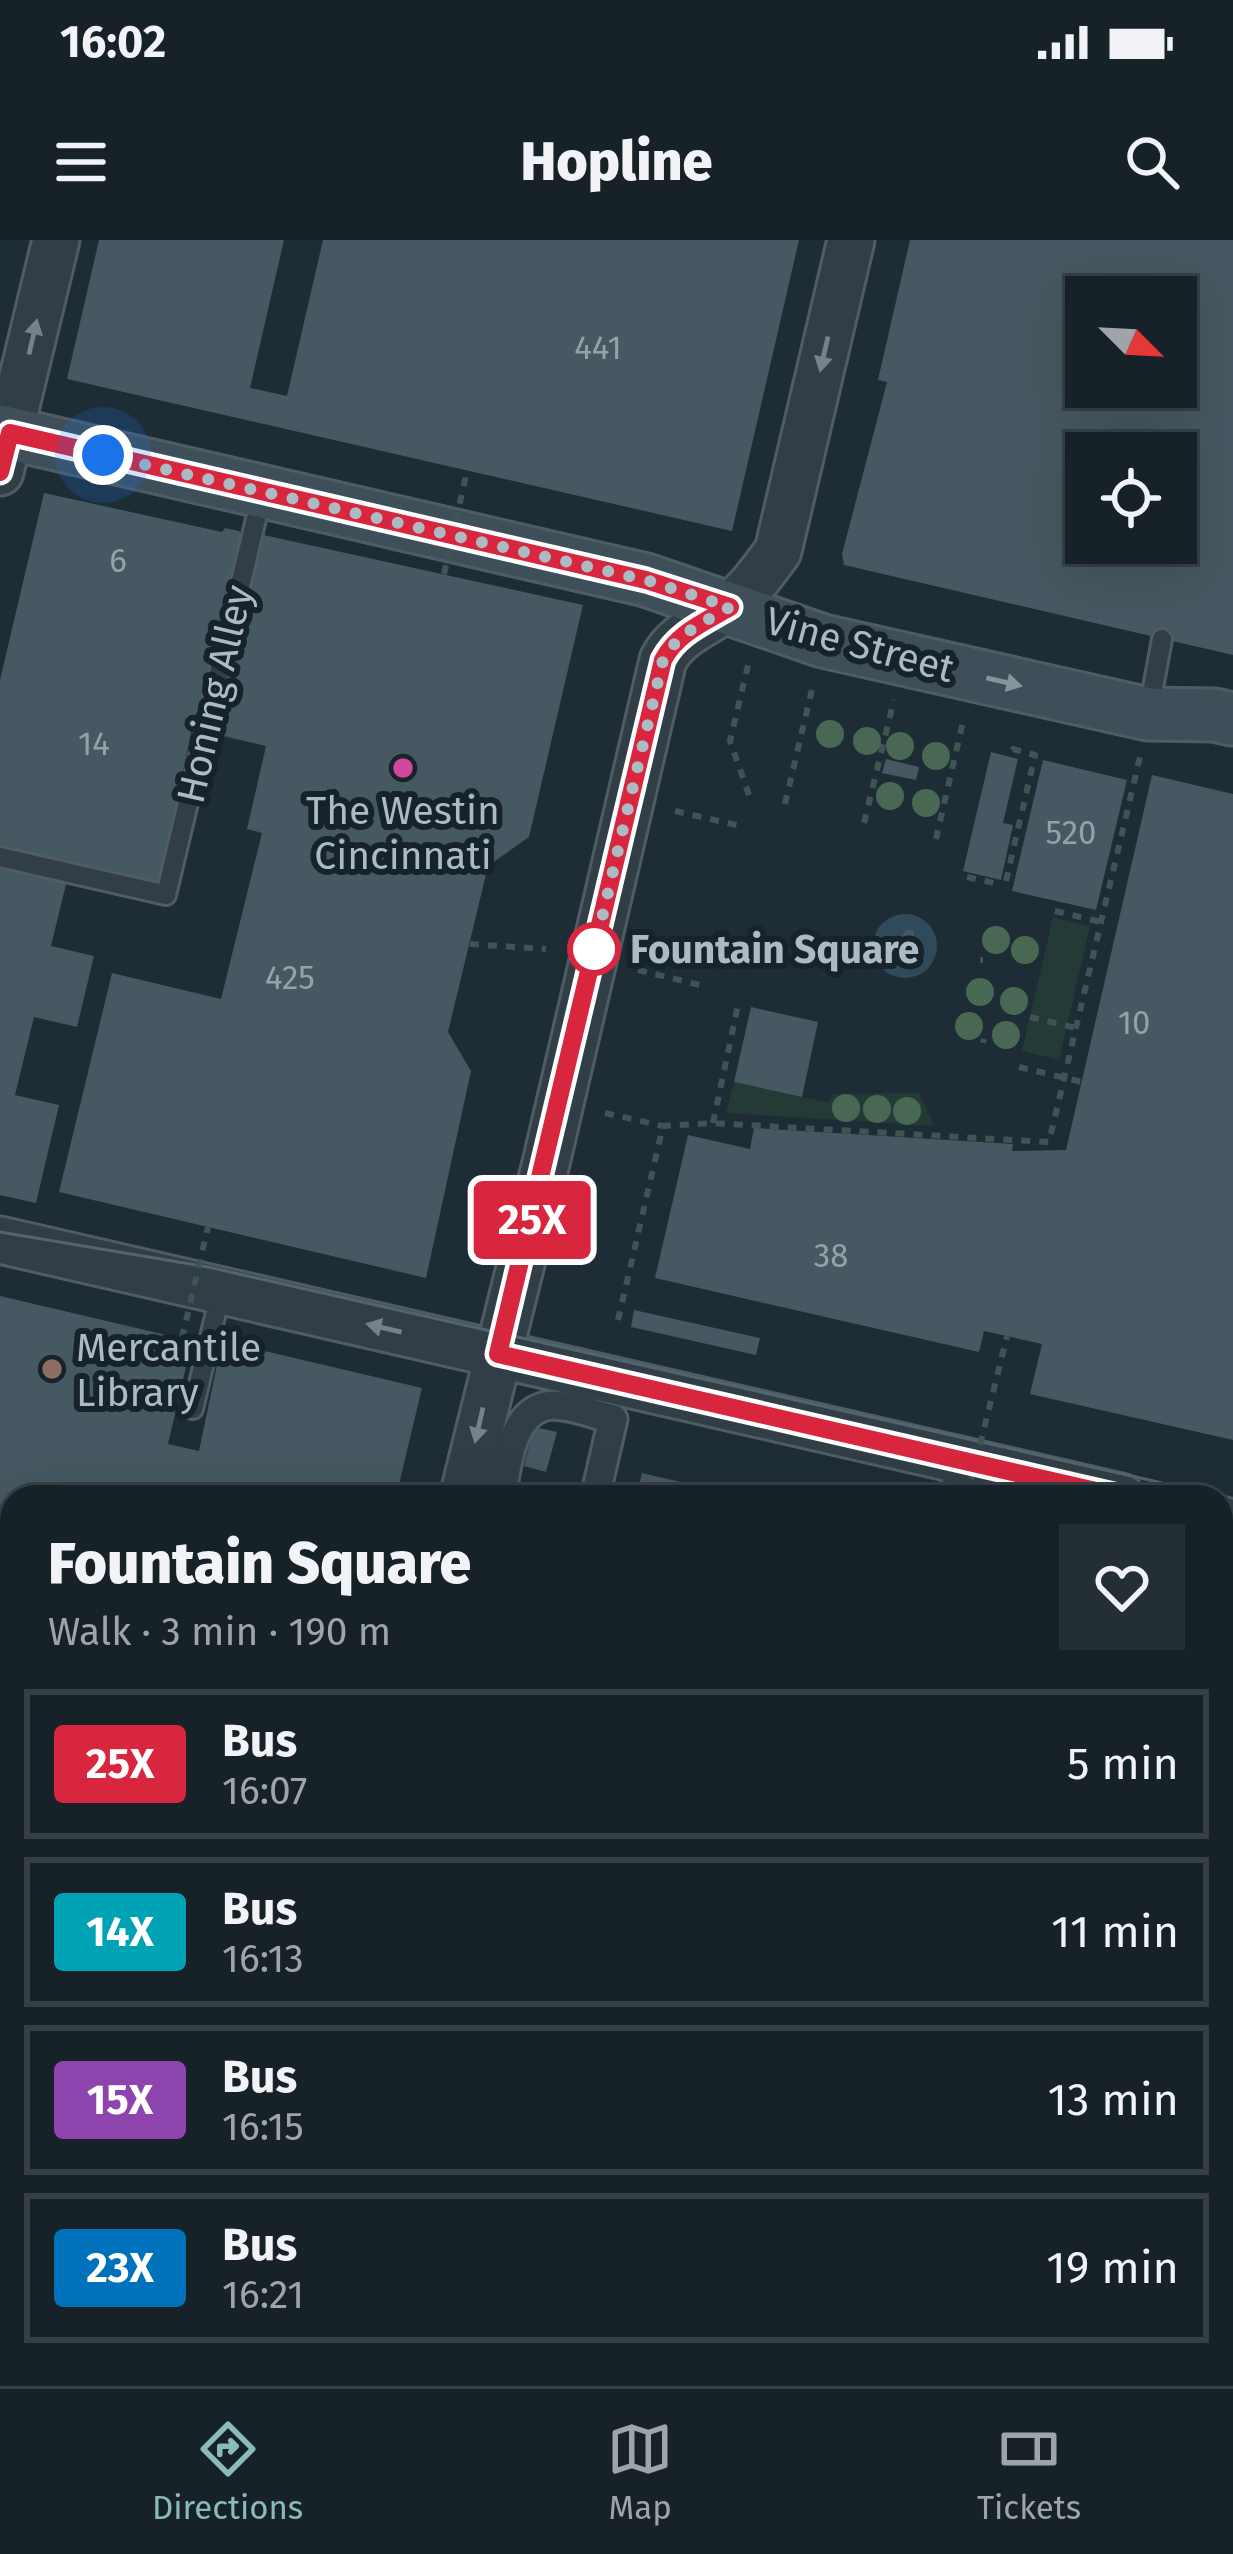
<!DOCTYPE html>
<html lang="en">
<head>
<meta charset="utf-8">
<style>
  :root { --surface:#162228; --page:#232f34; --text:#f1f3f6; --muted:#9ea4a8; --line:#353f45; --accent:#8bbbb9 }
  body { margin:0; font-family:"Fira Sans",sans-serif; background:var(--page); color:var(--text); height:100vh; display:flex; flex-direction:column; font-size:45px; white-space:nowrap }
  * { box-sizing:border-box; margin:0 }
  p { font-size:39px; color:var(--muted) }
  .icon { flex:none; width:66px; height:66px; fill:none; stroke:currentColor; stroke-width:2; stroke-linecap:round; stroke-linejoin:round }
  .map { position:relative; flex:1; overflow:hidden }
  .drawer { position:absolute; left:0px; top:1245px; width:1233px; height:903px; display:flex; flex-direction:column; background:var(--surface); border-radius:36px 36px 0 0; box-shadow:0 12px 48px #0002,0 0 0 3px var(--line) }
  .drawer>* { flex:none }
  .badge { padding:0 24px; border-radius:9px; font-size:42px; line-height:78px }
  .needle { width:78px; rotate:114deg }
  .controls { position:absolute; left:1065px; top:36px; display:grid; gap:24px }
  .controls a { display:grid; place-items:center; width:132px; height:132px; border-radius:0px; background:var(--surface); box-shadow:0 12px 48px #0002,0 0 0 3px var(--line); font-size:60px }
  .you { position:absolute; width:60px; height:60px; margin:-30px; border:9px solid #fff; border-radius:50%; background:#1a73e8; box-shadow:0 0 0 18px #1a73e833 }
  .map>.badge { position:absolute; translate:-50% -50%; box-shadow:0 0 0 6px #fff }
  .round { display:grid; place-items:center; flex:none; width:126px; height:126px; border-radius:0px; background:var(--page) }
  .summary { display:flex; align-items:center; justify-content:space-between; height:204px; padding:0 48px }
  h1 { font-size:57px; font-weight:800; line-height:90px }
  ul { padding:0; list-style:none }
  li { display:flex; align-items:center; gap:36px; height:150px; margin:0 24px 18px; padding:0 24px; border:6px solid var(--line); border-radius:0px }
  li div { flex:1 }
  li b { display:block; font-size:45px }
  li em { font-style:normal }
  li .badge { min-width:132px; font-weight:700; text-align:center }
  .status { display:flex; justify-content:space-between; align-items:center; height:84px; padding:0 60px; background:var(--surface); direction:ltr }
  .status svg { height:33px; fill:currentColor }
  header { display:flex; justify-content:space-between; align-items:center; height:156px; padding:0 48px; background:var(--surface); font-size:54px; font-weight:800 }
  .menu { display:flex; justify-content:space-around; align-items:center; height:168px; border-top:3px solid var(--line); background:var(--surface); font-size:33px; color:var(--muted) }
  .menu a { display:grid; justify-items:center; gap:6px }
  .menu .active { color:var(--accent) }
  .map>svg:first-child { display:block }
</style>
</head>
<body>
<div class="status"><b>16:02</b><svg viewBox="0 0 49 12"><path d="M0 12V9h3v3zM5 12V6h3v6zM10 12V3h3v9zM15 12V0h3v12zM26 1h20v11H26zM47 4h2v5h-2z"/></svg></div>
<header><svg class="icon" aria-label="menu" viewBox="0 0 24 24"><path d="M4 6h16M4 12h16M4 18h16"/></svg>Hopline<svg class="icon" aria-label="search" viewBox="0 0 24 24"><circle cx="10" cy="10" r="6"/><path d="M15 15l6 6"/></svg></header>
<div class="map">
<svg width="1233" height="2146" viewBox="0 0 1233 2146">
  <rect width="100%" height="100%" fill="#1e2d35"/>
  <path fill="#233a36" d="M1053,677L1090,686L1059,820L1022,811Z
    M734,842L829,863L832,854L919,853L934,886L726,873Z"/>
  <path fill="#2f4b5b" d="M873 706a32 32 0 1 1 64 0a32 32 0 1 1-64 0Z"/>
  <path fill="#465861" fill-rule="evenodd" d="M99,0H284L250,148L287,156L323,0H799L732,291L67,139Z
    M910,0H1233V415L844,325L842,314L887,142L878,140ZM1086,57H1176V147H1086ZM1086,213H1176V303H1086Z
    M44,253L222,292L225,288L239,291L243,297L204,475L195,474L159,646L0,609V440Z
    M259,294L583,365L529,597L488,626L448,792L471,831L426,1038L59,952L112,733L221,759L262,593L247,589L266,506L215,494Z
    M991,512L1018,519L1003,583L1013,585L1001,640L963,631Z
    M886,519L919,527L916,540L882,533Z
    M1043,520L1127,540L1096,670L1012,651Z
    M1152,535L1233,554V1200L1030,1154L1042,1104L984,1091L979,1112L655,1038L688,895L750,909L754,888L1013,904L1012,911L1066,910Z
    M0,621L68,636L51,706L94,716L77,787L34,777L15,855L59,865L36,963L0,955Z
    M906,689L914,691L913,703L922,711L916,717L909,715L900,724L893,718L897,709L891,708L888,702L896,695L901,698Z
    M751,767L818,782L802,857L734,842Z
    M0,1056L192,1101L168,1204L199,1211L222,1101L422,1148L396,1257H12V1731L0,1728Z
    M634,1070L760,1098L756,1115L631,1087Z
    M534,1187L557,1192L546,1232L524,1226Z
    M642,1233L737,1255V1257H636Z
    M1221,1336L1233,1339V1555L1223,1599Z
    M0,1883L12,1886V2136H259L257,2146H0Z
    M423,2136H1106L1103,2146H420Z"/>
  <g fill="none" stroke-linecap="round" stroke-linejoin="round">
    <defs>
      <path id="service" d="M1149,470L1162,399
        M0,617L166,655L262,254
        M193,1169L221,1051
        M948,1257L957,1219"/>
      <path id="pedestrian" d="M501,1257C507,1228 510,1174 546,1166C565,1162 595,1175 613,1179L595,1257"/>
      <path id="tertiary" d="M0,232L56,0
        M0,1000L1121,1257
        M463,1257L547,919L663,420C678,391 708,384 732,364C750,350 764,330 778,311L851,0
        M1221,1280L1233,1283
        M0,1808L12,1810
        M1221,1880L1233,1828
        M1221,2084L1233,2087
        M332,2146L334,2136
        M1160,2146L1162,2136"/>
      <path id="secondary" d="M0,191L646,340L823,401L1148,474L1214,475L1233,479"/>
    </defs>
    <use href="#service" stroke="#4f5c64" stroke-width="24"/>
    <use href="#pedestrian" stroke="#4f5c64" stroke-width="33"/>
    <use href="#tertiary" stroke="#4f5c64" stroke-width="51"/>
    <use href="#secondary" stroke="#4f5c64" stroke-width="57"/>
    <path stroke="#3f5553" stroke-width="6" stroke-dasharray="9 9" stroke-linecap="butt" d="M749,555L730,501L749,421
      M785,564L813,445
      M675,571L741,586
      M864,583L894,460
      M936,599L964,477
      M967,637L994,643
      M1006,641L1035,515L1013,509L1011,517
      M1055,671L1101,682
      M470,704L546,709
      M980,720H983
      M638,730L704,746
      M1030,777L1076,788
      M983,803L984,799
      M1019,827L1082,842
      M605,873L663,886
      M713,883L738,765
      M618,1080L663,886L713,883L1049,902L1140,517
      M888,1257H891"/>
    <use href="#service" stroke="#313e46" stroke-width="18"/>
    <use href="#pedestrian" stroke="#313e46" stroke-width="27"/>
    <use href="#tertiary" stroke="#313e46" stroke-width="45"/>
    <use href="#secondary" stroke="#3f4f59" stroke-width="51"/>
    <path stroke="#53646d" stroke-width="3" d="M0,992L208,1027L1158,1242L1210,1257
      M0,1833L12,1835
      M1221,2072L1233,2075"/>
    <path stroke="#3f5553" stroke-width="6" stroke-dasharray="9 9" stroke-linecap="butt" d="M444,334L467,231
      M182,1098L208,987
      M967,1257L1007,1096"/>
  </g>
  <g fill="#486853">
    <circle cx="830" cy="494" r="14"/>
    <circle cx="867" cy="501" r="14"/>
    <circle cx="900" cy="506" r="14"/>
    <circle cx="936" cy="516" r="14"/>
    <circle cx="890" cy="556" r="14"/>
    <circle cx="926" cy="563" r="14"/>
    <circle cx="996" cy="700" r="14"/>
    <circle cx="1025" cy="710" r="14"/>
    <circle cx="980" cy="752" r="14"/>
    <circle cx="1014" cy="761" r="14"/>
    <circle cx="969" cy="786" r="14"/>
    <circle cx="1006" cy="795" r="14"/>
    <circle cx="846" cy="868" r="14"/>
    <circle cx="877" cy="869" r="14"/>
    <circle cx="907" cy="871" r="14"/>
  </g>
  <defs><path id="oneway-solid" d="M-6-.8H1V-3.2L6.5 0L1 3.2V.8H-6Z" transform="scale(3)"/></defs>
  <g fill="#74828b">
    <use href="#oneway-solid" transform="translate(33 97) rotate(-77)"/>
    <use href="#oneway-solid" transform="translate(824 114) rotate(103)"/>
    <use href="#oneway-solid" transform="translate(384 1088) rotate(-167)"/>
    <use href="#oneway-solid" transform="translate(479 1185) rotate(103)"/>
  </g>
  <use fill="#85959e" href="#oneway-solid" transform="translate(1004 442) rotate(13)"/>
  <g fill="none" stroke-linecap="round" stroke-linejoin="round">
    <defs>
      <path id="line" d="M0,232L10,193L646,340L730,367C705,382 677,393 663,420L498,1114L1122,1257"/>
    </defs>
    <use href="#line" stroke="#fff" stroke-width="27"/>
    <use href="#line" stroke="#d7263d" stroke-width="18"/>
    <path stroke="#abbac3" stroke-width="12" stroke-dasharray="0 21.6" d="M103,215L646,340L730,367C705,382 677,393 663,420L592,720L594,709"/>
  </g>
  <circle fill="#d1479c" stroke="#17232a" stroke-width="4.5" cx="403" cy="528" r="12"/>
  <circle fill="#fff" stroke="#d7263d" stroke-width="6" cx="594" cy="709" r="24"/>
  <circle fill="#8d6e63" stroke="#17232a" stroke-width="4.5" cx="52" cy="1129" r="12"/>
  <g text-anchor="middle" stroke-width="12" stroke-linejoin="round" paint-order="stroke">
    <g font-size="33" fill="#92a2aa">
      <text x="598" y="119">441</text>
      <text x="118" y="332">6</text>
      <text x="94" y="515">14</text>
      <text x="1071" y="604">520</text>
      <text x="290" y="749">425</text>
      <text x="1134" y="794">10</text>
      <text x="831" y="1027">38</text>
    </g>
    <g font-size="39" fill="#abbac3" stroke="#17232a">
      <text transform="translate(860 404) rotate(15)" y="14">Vine Street</text>
      <text transform="translate(214 454) rotate(-77)" y="14">Honing Alley</text>
    </g>
    <g font-size="39" fill="#abbac3" stroke="#17232a">
      <text x="403" y="584">The Westin<tspan x="403" dy="45">Cincinnati</tspan></text>
      <text x="76" y="1121" text-anchor="start">Mercantile<tspan x="76" dy="45">Library</tspan></text>
    </g>
    <g font-size="39" font-weight="bold" fill="#abbac3" stroke="#17232a" text-anchor="start">
      <text x="630" y="723">Fountain Square</text>
    </g>
  </g>
</svg>
<div class="controls">
<a><svg class="needle" viewBox="-14 -14 28 28"><path d="M0-13l5 13h-10z" fill="#e53935"/><path d="M0 13l5-13h-10z" fill="#9ea4a8"/></svg></a>
<a><svg class="icon" aria-label="locate" viewBox="0 0 24 24"><circle cx="12" cy="12" r="6"/><path d="M12 2v4M12 18v4M2 12h4M18 12h4"/></svg></a>
</div>
<div class="you" style="left:103px;top:215px"></div>
<b class="badge" style="left:532px;top:980px;background:#d7263d;color:#fff">25X</b>
<section class="drawer">
<div class="summary"><div><h1>Fountain Square</h1><p>Walk · 3 min · 190 m</p></div><a class="round"><svg class="icon" aria-label="heart" viewBox="0 0 24 24"><path d="M12 20l-8-8c-3-5 5-10 8-4 3-6 11-1 8 4z"/></svg></a></div>
<ul>
<li><span class="badge" style="background:#d7263d;color:#fff">25X</span><div><b>Bus</b><p>16:07</p></div><em>5 min</em></li>
<li><span class="badge" style="background:#00a3b4;color:#fff">14X</span><div><b>Bus</b><p>16:13</p></div><em>11 min</em></li>
<li><span class="badge" style="background:#8e44ad;color:#fff">15X</span><div><b>Bus</b><p>16:15</p></div><em>13 min</em></li>
<li><span class="badge" style="background:#0072bc;color:#fff">23X</span><div><b>Bus</b><p>16:21</p></div><em>19 min</em></li>
</ul>
</section>
</div>
<nav class="menu">
<a class="active"><svg class="icon" aria-label="directions" viewBox="0 0 24 24"><path d="M12 3l9 9-9 9-9-9zM9 14v-3h6M13 9l2 2-2 2"/></svg>Directions</a>
<a><svg class="icon" aria-label="map" viewBox="0 0 24 24"><path d="M3 6l6-2 6 2 6-2v14l-6 2-6-2-6 2zM9 4v14M15 6v14"/></svg>Map</a>
<a><svg class="icon" aria-label="tickets" viewBox="0 0 24 24"><path d="M3 7h18v10H3zM15 7v10"/></svg>Tickets</a>
</nav>
</body>
</html>
